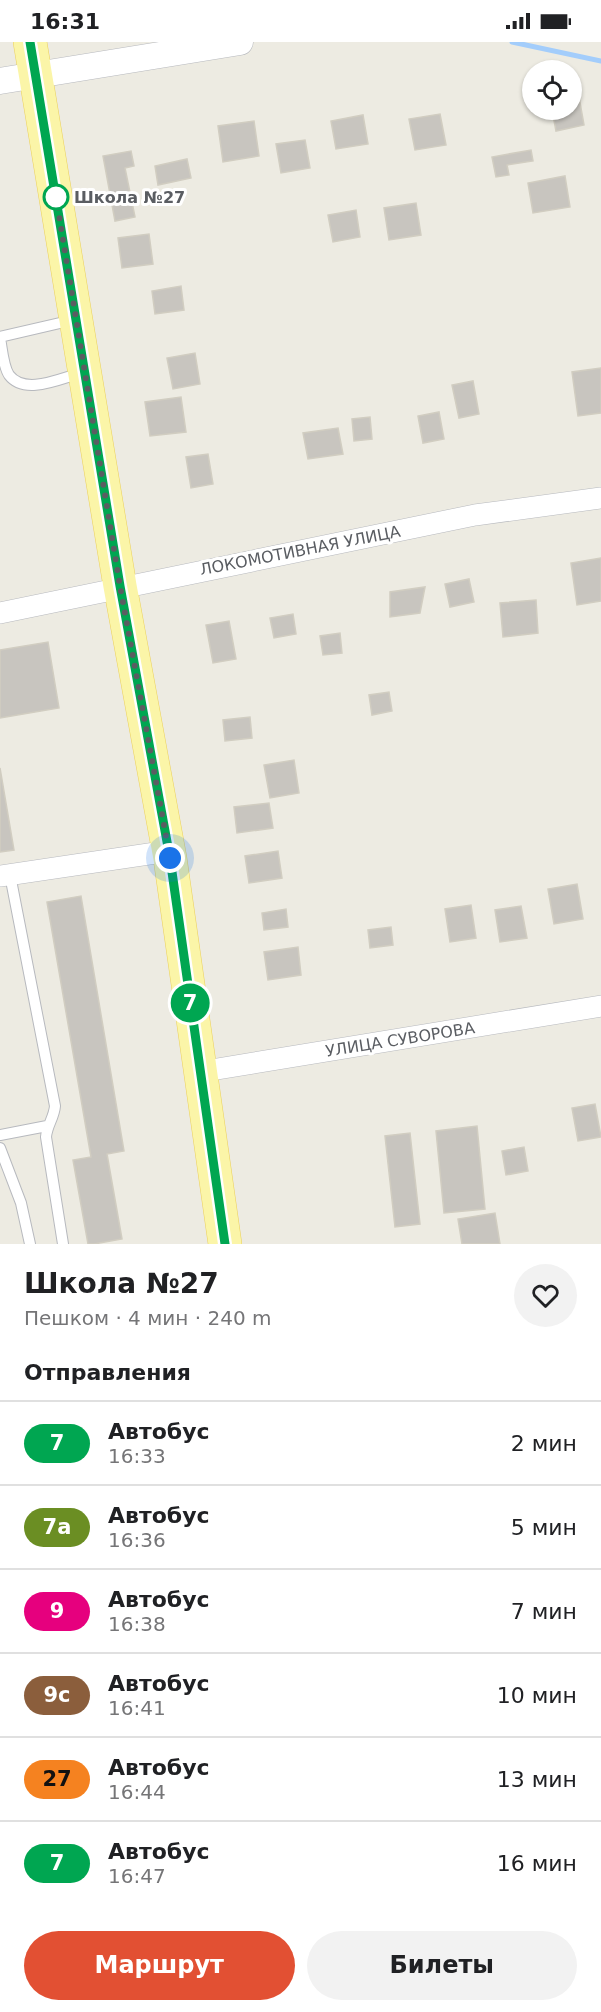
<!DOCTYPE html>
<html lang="ru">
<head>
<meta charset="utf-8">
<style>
  :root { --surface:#fff; --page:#f2f2f2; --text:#202124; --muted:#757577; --line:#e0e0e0; --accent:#e25033 }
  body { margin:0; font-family:"DejaVu Sans",sans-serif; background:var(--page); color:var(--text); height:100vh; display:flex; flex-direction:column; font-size:22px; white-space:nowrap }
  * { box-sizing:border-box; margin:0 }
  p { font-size:20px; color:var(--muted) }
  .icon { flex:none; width:33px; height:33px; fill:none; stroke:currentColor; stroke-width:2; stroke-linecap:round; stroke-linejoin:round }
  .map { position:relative; height:1202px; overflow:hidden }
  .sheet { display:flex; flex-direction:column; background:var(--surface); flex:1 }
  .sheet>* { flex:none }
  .badge { padding:0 12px; border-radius:20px; font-size:21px; line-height:39px }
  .buttons { position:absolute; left:522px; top:18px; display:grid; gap:12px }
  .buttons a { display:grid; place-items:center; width:60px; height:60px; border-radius:50%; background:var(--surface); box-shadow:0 2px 4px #0004; font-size:30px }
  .you { position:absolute; width:30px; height:30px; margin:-15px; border:4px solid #fff; border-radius:50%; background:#1a73e8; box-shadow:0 0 0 9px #1a73e833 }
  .map>.badge { position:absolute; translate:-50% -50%; box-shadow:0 0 0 3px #fff }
  h2 { padding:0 24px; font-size:22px; line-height:54px }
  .round { display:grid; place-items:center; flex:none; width:63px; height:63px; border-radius:32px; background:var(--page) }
  .summary { display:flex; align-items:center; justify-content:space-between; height:102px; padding:0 24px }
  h1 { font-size:28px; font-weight:700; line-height:45px }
  .action { display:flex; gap:12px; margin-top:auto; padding:12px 24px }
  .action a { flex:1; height:69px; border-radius:36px; background:var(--accent); color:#fff; font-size:24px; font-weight:700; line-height:69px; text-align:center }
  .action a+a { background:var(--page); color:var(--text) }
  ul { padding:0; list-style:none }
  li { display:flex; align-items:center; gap:18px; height:84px; padding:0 24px; border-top:2px solid var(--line) }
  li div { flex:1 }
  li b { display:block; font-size:22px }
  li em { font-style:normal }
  li .badge { min-width:66px; font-weight:700; text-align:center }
  .status { display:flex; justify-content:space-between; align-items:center; height:42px; padding:0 30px; background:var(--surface); direction:ltr }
  .status svg { height:16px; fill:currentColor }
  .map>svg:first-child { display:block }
</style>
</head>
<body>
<div class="status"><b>16:31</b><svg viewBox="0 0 49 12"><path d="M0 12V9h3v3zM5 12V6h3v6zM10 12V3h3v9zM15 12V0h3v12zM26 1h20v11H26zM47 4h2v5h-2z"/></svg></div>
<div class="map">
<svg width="601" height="1202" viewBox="0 0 601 1202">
  <rect width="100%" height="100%" fill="#edebe2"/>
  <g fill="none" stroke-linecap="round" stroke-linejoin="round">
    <path stroke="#a3cdfb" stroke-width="5" d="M512,0L601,19"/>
  </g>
  <path fill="#c8c5bf" stroke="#d1cdc1" stroke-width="1.5" d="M579,55L584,83L556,89L552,68H572V56Z
    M440,72L446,103L415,108L409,77Z
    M363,73L368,102L336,107L331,79Z
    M254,79L259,114L223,120L218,84Z
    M305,98L310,126L281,131L276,102Z
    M531,108L533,119L507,123L509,133L496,135L492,115Z
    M131,109L134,124L125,126L135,175L115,179L103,114Z
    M187,117L191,136L158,143L155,124Z
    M565,134L570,165L533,171L528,141Z
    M416,161L421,193L389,198L384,166Z
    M356,168L360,195L333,200L328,173Z
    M149,192L153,222L122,226L118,196Z
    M181,244L184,268L155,272L152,249Z
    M195,311L200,342L173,347L167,316Z
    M601,326V371L578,374L572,330Z
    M473,339L479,372L459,376L452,343Z
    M181,355L186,390L150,394L145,360Z
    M439,370L444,397L423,401L418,374Z
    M370,375L372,397L354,399L352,377Z
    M338,386L343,412L308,417L303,391Z
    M208,412L213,442L191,446L186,415Z
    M601,516V559L577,563L571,521Z
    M469,537L474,560L450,565L445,542Z
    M425,545L420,571L390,575V550Z
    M536,558L538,591L503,595L500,561Z
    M293,572L296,592L274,596L270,576Z
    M229,579L236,617L213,621L206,583Z
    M340,591L342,611L323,613L320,594Z
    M48,600L59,666L0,676V608Z
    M389,650L392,669L372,673L369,653Z
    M250,675L252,696L225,699L223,678Z
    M294,718L299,751L270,756L264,723Z
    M0,726L14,808L0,810Z
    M269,761L273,786L237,791L234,765Z
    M278,809L282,836L249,841L245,814Z
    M577,842L583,877L554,882L548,847Z
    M81,854L124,1109L107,1112L122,1197L94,1202H88L73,1118L91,1115L47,860Z
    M471,863L476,896L450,900L445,867Z
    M521,864L527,896L500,900L495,868Z
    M286,867L288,885L264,888L262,871Z
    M391,885L393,903L370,906L368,888Z
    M298,905L301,933L268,938L264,910Z
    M595,1062L601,1095L578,1099L572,1066Z
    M477,1084L485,1167L444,1171L436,1089Z
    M410,1091L420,1182L395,1185L385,1094Z
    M524,1105L528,1129L506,1133L502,1109Z
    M495,1171L500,1202H462L458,1177Z"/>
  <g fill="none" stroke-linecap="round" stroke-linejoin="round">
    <defs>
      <path id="service" d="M0,295L73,278
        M0,296C2,306 3,324 9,333C25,354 61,336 81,331
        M10,833L55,1064C54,1076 47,1083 46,1095L63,1202
        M0,1093L47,1084
        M0,1106L21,1161L30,1202"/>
      <path id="minor" d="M0,571L475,473L601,456
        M0,834L169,809
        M199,1030L601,964"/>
      <path id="tertiary" d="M0,39L240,0"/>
      <path id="primary" d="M30,0L120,544L170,816L225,1202"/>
    </defs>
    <use href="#service" stroke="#b7b9be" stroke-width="12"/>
    <use href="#minor" stroke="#b7b9be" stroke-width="22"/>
    <use href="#tertiary" stroke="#b7b9be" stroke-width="27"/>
    <use href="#primary" stroke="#ebd05d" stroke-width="34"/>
    <use href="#service" stroke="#fff" stroke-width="10"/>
    <use href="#minor" stroke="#fff" stroke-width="21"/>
    <use href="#tertiary" stroke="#fff" stroke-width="26"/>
    <use href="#primary" stroke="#fbf5a8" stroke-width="33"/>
  </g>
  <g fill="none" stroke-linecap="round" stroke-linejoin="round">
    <defs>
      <path id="line" d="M30,0L120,544L170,816L225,1202"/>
    </defs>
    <use href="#line" stroke="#fff" stroke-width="14"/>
    <use href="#line" stroke="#00a651" stroke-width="9"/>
    <path stroke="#5a5d62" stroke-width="6" stroke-dasharray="0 10.8" d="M56,155L120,544L170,816"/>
  </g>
  <circle fill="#fff" stroke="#00a651" stroke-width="3" cx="56" cy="155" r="12"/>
  <g text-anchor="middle" stroke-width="6" stroke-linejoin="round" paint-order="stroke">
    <g font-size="16" font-weight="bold" fill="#5a5d62" stroke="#fff" text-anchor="start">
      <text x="74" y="161">Школа №27</text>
    </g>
    <g font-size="16" fill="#5a5d62" stroke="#fff">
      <text transform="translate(300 508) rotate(-11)" y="6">ЛОКОМОТИВНАЯ УЛИЦА</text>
      <text transform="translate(400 997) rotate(-9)" y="6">УЛИЦА СУВОРОВА</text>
    </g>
  </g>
</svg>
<div class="buttons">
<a><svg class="icon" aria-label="locate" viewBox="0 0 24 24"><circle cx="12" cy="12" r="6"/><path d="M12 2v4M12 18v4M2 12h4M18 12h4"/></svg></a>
</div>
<div class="you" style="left:170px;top:816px"></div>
<b class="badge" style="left:190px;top:961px;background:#00a651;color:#fff">7</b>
</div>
<section class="sheet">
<div class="summary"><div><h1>Школа №27</h1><p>Пешком · 4 мин · 240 m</p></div><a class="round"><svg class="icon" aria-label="heart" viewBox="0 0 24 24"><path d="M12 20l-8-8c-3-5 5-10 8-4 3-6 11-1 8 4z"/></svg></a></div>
<h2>Отправления</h2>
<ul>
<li><span class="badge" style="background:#00a651;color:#fff">7</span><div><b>Автобус</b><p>16:33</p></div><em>2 мин</em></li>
<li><span class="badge" style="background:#6b8e23;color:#fff">7а</span><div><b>Автобус</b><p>16:36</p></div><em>5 мин</em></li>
<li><span class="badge" style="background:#e6007e;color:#fff">9</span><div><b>Автобус</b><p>16:38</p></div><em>7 мин</em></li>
<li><span class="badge" style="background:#8b5e3c;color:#fff">9с</span><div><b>Автобус</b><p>16:41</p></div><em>10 мин</em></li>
<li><span class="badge" style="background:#f58220;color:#111">27</span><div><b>Автобус</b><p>16:44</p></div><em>13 мин</em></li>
<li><span class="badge" style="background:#00a651;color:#fff">7</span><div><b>Автобус</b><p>16:47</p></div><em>16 мин</em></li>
</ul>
<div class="action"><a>Маршрут</a><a>Билеты</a></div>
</section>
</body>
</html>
